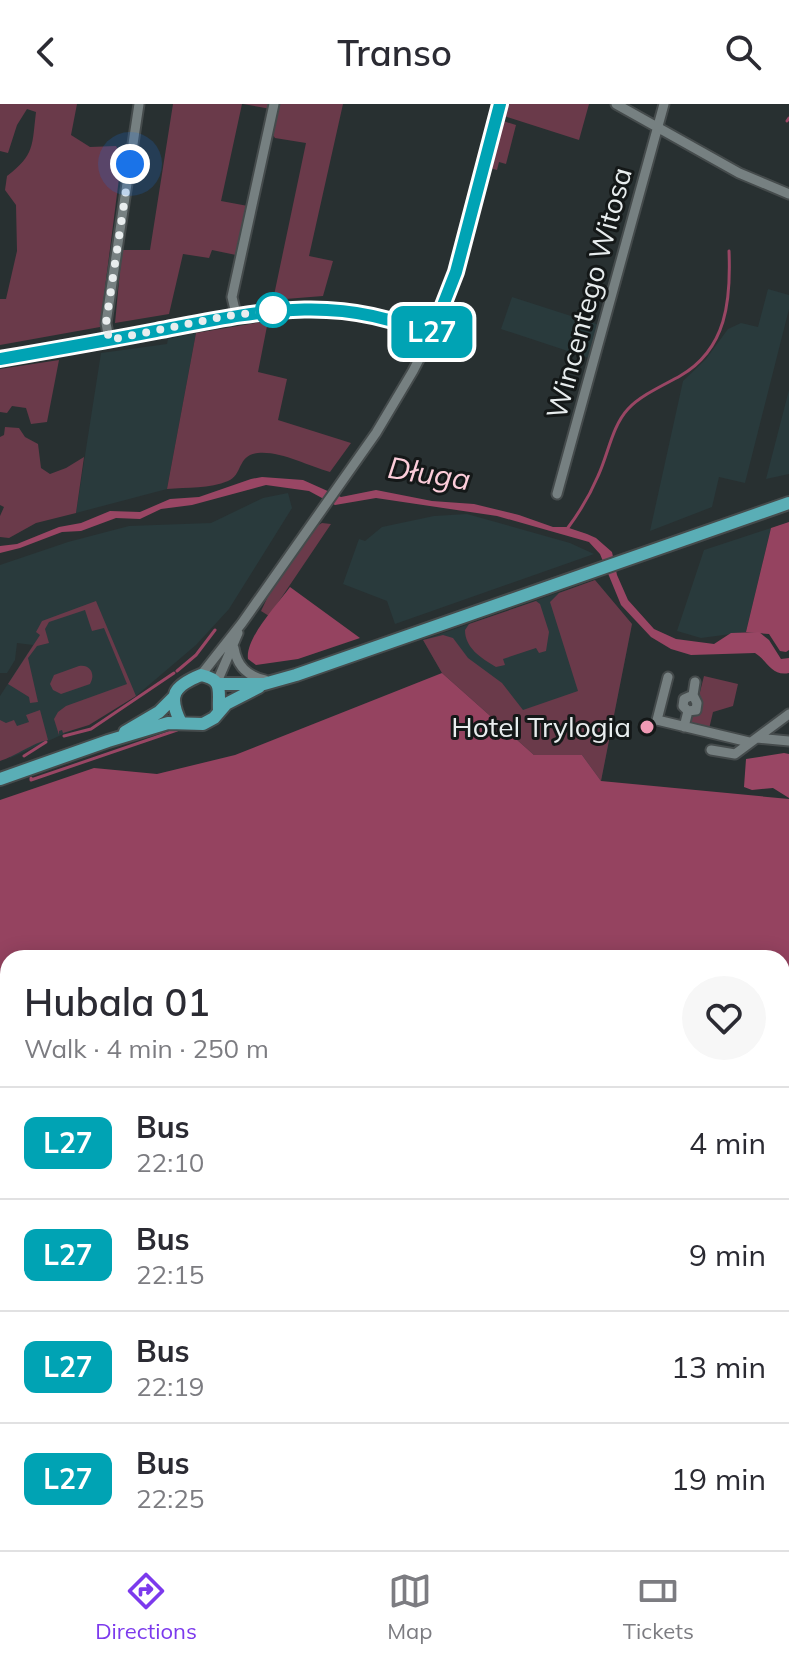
<!DOCTYPE html>
<html lang="en">
<head>
<meta charset="utf-8">
<style>
  :root { --surface:#fff; --page:#f7f7f7; --text:#2b2b33; --muted:#7c7c81; --line:#e1e1e2; --accent:#7c3aed }
  body { margin:0; font-family:Mulish,sans-serif; background:var(--page); color:var(--text); height:100vh; display:flex; flex-direction:column; font-size:30px; white-space:nowrap }
  * { box-sizing:border-box; margin:0 }
  p { font-size:26px; color:var(--muted) }
  .icon { flex:none; width:44px; height:44px; fill:none; stroke:currentColor; stroke-width:2; stroke-linecap:round; stroke-linejoin:round }
  .map { position:relative; flex:1; overflow:hidden }
  .drawer { position:absolute; left:0px; top:846px; width:790px; height:600px; display:flex; flex-direction:column; background:var(--surface); border-radius:24px 24px 0 0; box-shadow:0 4px 20px #0003 }
  .drawer>* { flex:none }
  .badge { padding:0 16px; border-radius:12px; font-size:28px; line-height:52px }
  .you { position:absolute; width:40px; height:40px; margin:-20px; border:6px solid #fff; border-radius:50%; background:#1a73e8; box-shadow:0 0 0 12px #1a73e833 }
  .map>.badge { position:absolute; translate:-50% -50%; box-shadow:0 0 0 4px #fff }
  .round { display:grid; place-items:center; flex:none; width:84px; height:84px; border-radius:42px; background:var(--page) }
  .overview { display:flex; align-items:center; justify-content:space-between; height:136px; padding:0 24px }
  h1 { font-size:38px; font-weight:600; line-height:60px }
  ul { padding:0; list-style:none }
  li { display:flex; align-items:center; gap:24px; height:112px; padding:0 24px; border-top:2px solid var(--line) }
  li div { flex:1 }
  li b { display:block; font-size:30px }
  li em { font-style:normal }
  li .badge { min-width:88px; font-weight:700; text-align:center }
  header { display:flex; justify-content:space-between; align-items:center; height:104px; padding:0 24px; background:var(--surface); font-size:36px; font-weight:600 }
  .tabs { display:flex; justify-content:space-around; align-items:center; height:112px; border-top:2px solid var(--line); background:var(--surface); font-size:22px; color:var(--muted) }
  .tabs a { display:grid; justify-items:center; gap:4px }
  .tabs .current { color:var(--accent) }
  .map>svg:first-child { display:block }
</style>
</head>
<body>
<header><svg class="icon" aria-label="back" viewBox="0 0 24 24"><path d="M15 5l-7 7 7 7"/></svg>Transo<svg class="icon" aria-label="search" viewBox="0 0 24 24"><circle cx="10" cy="10" r="6"/><path d="M15 15l6 6"/></svg></header>
<div class="map">
<svg width="789" height="1446" viewBox="0 0 789 1446">
  <rect width="100%" height="100%" fill="#283031"/>
  <path fill="#293a3c" d="M768,185L789,191V205L745,379L719,373L712,403L650,427L683,277L706,255L728,225L741,219L758,223Z
    M512,193L599,221L589,254L501,225Z
    M196,229L167,385L76,409L101,249L167,240L168,235Z
    M789,286V370L766,375Z
    M288,389L292,404L229,505L196,541L136,592L97,615L10,654L0,636V592L33,541L17,539L15,556L7,569H0V461L68,438L129,422L211,419L263,394Z
    M467,410L570,439L594,450L395,520L387,497L343,480L359,435L365,437L382,423L434,412Z
    M771,424L746,528L701,534L677,527L704,446Z
    M595,476L632,520L601,677L442,569L423,536Z"/>
  <path fill="#6a3a4a" d="M0,0H77L71,31L90,43L116,42L122,51L100,223L0,241V195H6L17,147L16,101L5,86L7,72C35,51 32,41 36,8L27,5L17,21L8,49L0,47Z
    M173,0H242L221,97L248,102L236,151L212,146L209,154L183,150L169,210L115,219L122,146H150Z
    M243,0H343L309,152L333,157L323,192L273,196L306,39L275,34L269,25L271,5Z
    M508,0H589L579,36L504,12Z
    M503,17L516,21L506,60L499,58L497,66L490,64Z
    M268,217L258,268L287,275L278,316L351,339L330,368C308,362 281,347 258,349C237,351 243,371 228,377C210,385 187,383 167,385L196,229Z
    M59,256L47,318L31,320L26,304L12,302L7,309L0,308V265Z
    M5,323L19,324L25,333L38,340L41,364L50,370L66,364L84,353L76,409L36,419L9,434L0,433V412L4,403L0,401V333L4,331Z
    M322,419L331,420L269,512L261,507L272,484L315,423Z
    M595,476L632,520L601,677L582,651H534L442,569L423,536L443,531L453,534L468,554L502,579L523,606L578,587L550,498L559,489Z
    M96,497L136,592L89,621L63,629L62,626L59,627V631L54,615L58,608L66,602L127,580L104,524L92,527L85,506L49,518L45,525L49,539L37,542L28,554L38,598L30,599L29,593L8,580L40,531L36,528L42,517Z
    M536,497L540,500L549,528L546,547L539,549L536,544L503,555L505,561L496,563C481,554 465,544 465,526L469,520Z
    M79,562C90,560 96,570 90,580L61,590L53,586L50,580L54,571Z
    M704,572L738,580L733,602L713,608L709,625L690,621L691,614L699,609L702,599L699,592Z
    M40,606L48,636C32,639 16,652 0,657V616L6,619L14,616L17,622L29,618L26,611Z
    M0,915L8,931V1020H0Z"/>
  <path fill="#954360" d="M789,418V546L786,548L780,547L769,530L746,528L771,424Z
    M290,483L360,534L298,555L256,561L248,555C245,534 278,500 290,483Z
    M442,569L534,651H582L601,677L789,695V1446H0V1020H8V1438H782V854H8V931L0,915V696L94,664L157,670L235,651Z"/>
  <path fill="#994664" d="M262,373L303,376L341,393L376,386L432,397L474,400L519,411L553,423H566L587,430L596,434L612,448L617,471L628,496L654,525L676,535L714,540L731,529L759,528L769,536L781,555L789,554V569C772,573 767,556 755,549L691,551L671,545L651,533L621,501L600,450L589,438L497,412L376,394L335,401L309,387L266,381L192,401L161,405L140,415L116,414L81,427L62,428L20,444L0,449V442L17,440L59,423L81,419L110,407L140,408L170,395L199,393L251,375Z
    M784,649L789,650V694L773,684L752,686L744,683L746,655Z"/>
  <g fill="none" stroke-linecap="round" stroke-linejoin="round">
    <path stroke="#994664" stroke-width="3" d="M787,17L789,14
      M567,425C579,409 590,391 598,372C608,351 612,322 628,305C641,291 664,281 680,272C727,245 731,196 729,147
      M177,567L196,551L215,526
      M64,632L91,625L174,569
      M24,652L46,638
      M31,674V676L177,626"/>
    <defs>
      <path id="minor" d="M616,0L739,69L789,90
        M236,210L232,193L274,0
        M109,236L106,219L139,0
        M0,255C54,246 108,237 162,226C254,208 341,189 431,232
        M557,390L664,0
        M234,544C237,562 247,572 265,576
        M201,571L242,519L376,329L413,267L431,232L451,181L500,0
        M668,573L657,616L749,638
        M217,578L238,529
        M688,607L683,602L684,595L693,591
        M684,623L688,607L696,606L697,599L693,591L695,578
        M757,634L789,637
        M711,646L735,650L789,610"/>
      <path id="major" d="M219,580H264L296,571L789,399
        M181,619C167,591 174,582 201,571C224,576 218,586 219,606
        M125,628L159,608L174,593
        M0,675L108,637L168,619L203,620L214,614L226,600L259,583"/>
    </defs>
    <use href="#minor" stroke="#454b4c" stroke-width="13"/>
    <use href="#major" stroke="#454b4c" stroke-width="16"/>
    <use href="#minor" stroke="#768081" stroke-width="9"/>
    <use href="#major" stroke="#5aaeb6" stroke-width="12"/>
  </g>
  <g fill="none" stroke-linecap="round" stroke-linejoin="round">
    <defs>
      <path id="line" d="M0,255C52,246 104,237 156,227C251,209 338,187 431,232L456,168L500,0"/>
    </defs>
    <use href="#line" stroke="#fff" stroke-width="18"/>
    <use href="#line" stroke="#00a3b4" stroke-width="12"/>
    <path stroke="#e8edee" stroke-width="8" stroke-dasharray="0 14.4" d="M130,60L106,219L109,236L227,212L273,206"/>
  </g>
  <circle fill="#fff" stroke="#00a3b4" stroke-width="4" cx="273" cy="206" r="16"/>
  <circle fill="#f09ab5" stroke="#141818" stroke-width="3" cx="647" cy="623" r="8"/>
  <g text-anchor="middle" stroke-width="6" stroke-linejoin="round" paint-order="stroke">
    <g font-size="28" fill="#e8edee" stroke="#141818">
      <text transform="translate(589 189) rotate(-75)" y="10">Wincentego Witosa</text>
    </g>
    <g font-size="28" fill="#e8edee" stroke="#141818" text-anchor="end">
      <text x="631" y="633">Hotel Trylogia</text>
    </g>
    <g font-size="30" font-style="italic" fill="#fdcdda" stroke="#141818">
      <text transform="translate(429 370) rotate(9)" y="10">Długa</text>
    </g>
  </g>
</svg>
<div class="you" style="left:130px;top:60px"></div>
<b class="badge" style="left:432px;top:228px;background:#00a3b4;color:#fff">L27</b>
<section class="drawer">
<div class="overview"><div><h1>Hubala 01</h1><p>Walk · 4 min · 250 m</p></div><a class="round"><svg class="icon" aria-label="heart" viewBox="0 0 24 24"><path d="M12 20l-8-8c-3-5 5-10 8-4 3-6 11-1 8 4z"/></svg></a></div>
<ul>
<li><span class="badge" style="background:#00a3b4;color:#fff">L27</span><div><b>Bus</b><p>22:10</p></div><em>4 min</em></li>
<li><span class="badge" style="background:#00a3b4;color:#fff">L27</span><div><b>Bus</b><p>22:15</p></div><em>9 min</em></li>
<li><span class="badge" style="background:#00a3b4;color:#fff">L27</span><div><b>Bus</b><p>22:19</p></div><em>13 min</em></li>
<li><span class="badge" style="background:#00a3b4;color:#fff">L27</span><div><b>Bus</b><p>22:25</p></div><em>19 min</em></li>
</ul>
</section>
</div>
<nav class="tabs">
<a class="current"><svg class="icon" aria-label="directions" viewBox="0 0 24 24"><path d="M12 3l9 9-9 9-9-9zM9 14v-3h6M13 9l2 2-2 2"/></svg>Directions</a>
<a><svg class="icon" aria-label="map" viewBox="0 0 24 24"><path d="M3 6l6-2 6 2 6-2v14l-6 2-6-2-6 2zM9 4v14M15 6v14"/></svg>Map</a>
<a><svg class="icon" aria-label="tickets" viewBox="0 0 24 24"><path d="M3 7h18v10H3zM15 7v10"/></svg>Tickets</a>
</nav>
</body>
</html>
